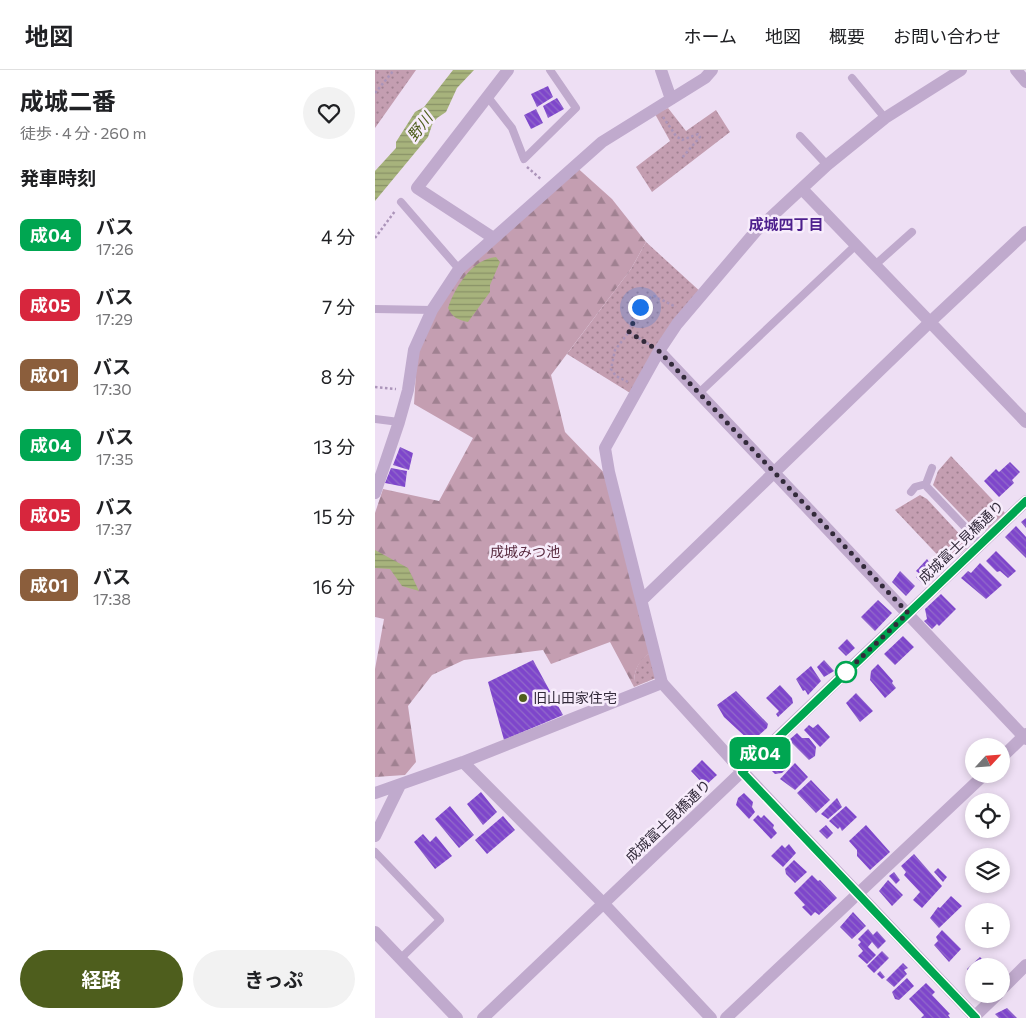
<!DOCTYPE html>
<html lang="ja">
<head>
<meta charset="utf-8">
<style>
  :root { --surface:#fff; --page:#f2f2f2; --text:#202124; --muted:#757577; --line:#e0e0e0; --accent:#4e5e1d }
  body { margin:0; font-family:Commissioner,"Noto Sans JP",sans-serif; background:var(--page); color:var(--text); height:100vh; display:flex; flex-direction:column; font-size:19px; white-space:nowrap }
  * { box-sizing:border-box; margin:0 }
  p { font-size:16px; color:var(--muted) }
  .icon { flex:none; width:28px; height:28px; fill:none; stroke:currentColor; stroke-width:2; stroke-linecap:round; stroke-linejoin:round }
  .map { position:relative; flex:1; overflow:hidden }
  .drawer { display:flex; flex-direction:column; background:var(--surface); width:375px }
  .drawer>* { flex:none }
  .badge { padding:0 10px; border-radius:8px; font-size:18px; line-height:32px }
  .needle { width:32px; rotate:64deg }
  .fabs { position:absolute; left:590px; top:668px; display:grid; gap:10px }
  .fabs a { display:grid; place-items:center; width:45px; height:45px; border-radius:50%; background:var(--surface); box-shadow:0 2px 8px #0003; font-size:25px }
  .you { position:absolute; width:25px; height:25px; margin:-12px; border:4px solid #fff; border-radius:50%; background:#1a73e8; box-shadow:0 0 0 8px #1a73e833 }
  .map>.badge { position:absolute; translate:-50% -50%; box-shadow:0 0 0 2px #fff }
  h2 { padding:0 20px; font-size:19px; line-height:45px }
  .round { display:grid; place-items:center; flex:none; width:52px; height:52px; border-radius:26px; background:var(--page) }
  .headline { display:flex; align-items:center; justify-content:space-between; height:85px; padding:0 20px }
  h1 { font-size:24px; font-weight:700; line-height:38px }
  .button { display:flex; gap:10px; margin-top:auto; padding:10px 20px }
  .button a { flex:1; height:58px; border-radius:30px; background:var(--accent); color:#fff; font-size:20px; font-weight:700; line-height:58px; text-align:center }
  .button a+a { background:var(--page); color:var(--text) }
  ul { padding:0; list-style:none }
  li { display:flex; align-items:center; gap:15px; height:70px; padding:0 20px }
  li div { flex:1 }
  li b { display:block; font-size:19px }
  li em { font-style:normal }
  li .badge { min-width:55px; font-weight:700; text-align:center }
  header { display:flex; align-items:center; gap:30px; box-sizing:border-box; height:70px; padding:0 25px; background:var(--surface); border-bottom:1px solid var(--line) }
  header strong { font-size:24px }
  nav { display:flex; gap:28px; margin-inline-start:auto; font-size:18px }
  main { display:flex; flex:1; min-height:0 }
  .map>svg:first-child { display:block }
</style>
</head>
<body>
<header>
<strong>地図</strong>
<nav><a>ホーム</a><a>地図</a><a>概要</a><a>お問い合わせ</a></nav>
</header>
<main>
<section class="drawer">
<div class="headline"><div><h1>成城二番</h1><p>徒歩 · 4 分 · 260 m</p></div><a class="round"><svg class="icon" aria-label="heart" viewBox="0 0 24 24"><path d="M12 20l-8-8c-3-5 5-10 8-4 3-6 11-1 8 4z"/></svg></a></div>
<h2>発車時刻</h2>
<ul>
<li><span class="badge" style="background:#00a651;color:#fff">成04</span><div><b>バス</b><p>17:26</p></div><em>4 分</em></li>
<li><span class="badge" style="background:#d7263d;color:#fff">成05</span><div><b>バス</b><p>17:29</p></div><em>7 分</em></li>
<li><span class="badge" style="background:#8b5e3c;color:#fff">成01</span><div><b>バス</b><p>17:30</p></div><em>8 分</em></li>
<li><span class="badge" style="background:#00a651;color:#fff">成04</span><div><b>バス</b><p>17:35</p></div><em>13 分</em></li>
<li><span class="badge" style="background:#d7263d;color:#fff">成05</span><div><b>バス</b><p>17:37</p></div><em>15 分</em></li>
<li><span class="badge" style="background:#8b5e3c;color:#fff">成01</span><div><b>バス</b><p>17:38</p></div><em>16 分</em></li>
</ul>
<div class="button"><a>経路</a><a>きっぷ</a></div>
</section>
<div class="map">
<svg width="651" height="948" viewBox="0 0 651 948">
  <defs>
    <pattern id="forest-firs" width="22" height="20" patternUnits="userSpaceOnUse" patternTransform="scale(1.25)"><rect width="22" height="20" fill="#c49eb1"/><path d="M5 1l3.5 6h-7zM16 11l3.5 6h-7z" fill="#a08191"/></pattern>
    <pattern id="park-dots" width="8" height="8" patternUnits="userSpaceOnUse" patternTransform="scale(1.25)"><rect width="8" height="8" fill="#c49eb1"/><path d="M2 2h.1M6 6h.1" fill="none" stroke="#a08191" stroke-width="1.8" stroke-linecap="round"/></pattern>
    <pattern id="water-rules" width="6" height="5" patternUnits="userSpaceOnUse" patternTransform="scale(1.25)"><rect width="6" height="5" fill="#a7b37c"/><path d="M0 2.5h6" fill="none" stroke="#899267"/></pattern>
    <pattern id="building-back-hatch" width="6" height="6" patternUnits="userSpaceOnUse" patternTransform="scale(1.25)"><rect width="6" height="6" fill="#7e46cb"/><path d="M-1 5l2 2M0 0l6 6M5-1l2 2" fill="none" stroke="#926ac9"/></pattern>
  </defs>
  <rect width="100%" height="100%" fill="#eedff4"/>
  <path fill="url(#forest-firs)" d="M198,94L237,129L271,172L256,199L176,305L190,362L236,410L275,583C262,593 259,600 259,617L235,572L176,594L168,580L89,590L57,605L33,636L41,692L30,705L0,707V599L9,549L0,547V443L8,419L64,431L98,368L39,334L43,271L60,231Z"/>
  <path fill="url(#park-dots)" d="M0,0H41L0,58Z
    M293,38L311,61L341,40L355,62L277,122L261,97L295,71L280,44Z
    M271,172L328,224L260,326L192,284L256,199Z
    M576,386L630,443L610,461H602L558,415L563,401Z
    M545,425L552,429L591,471L592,478L572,495L520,440Z
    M275,583L281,608L259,617C259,600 262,592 275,583Z"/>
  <path fill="url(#water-rules)" d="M78,0H99L82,18L71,42L62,48L57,55L53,67L0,131V101L21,78V72L40,42L49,37Z
    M121,187L125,192L115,215V222L93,252C83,250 77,247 73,238C80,217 97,189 121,187Z
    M0,480L33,498L44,521L27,516L15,499L0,498Z"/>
  <path fill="url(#building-back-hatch)" d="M173,16L178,27L162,37L156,24Z
    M182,28L189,39L173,48L168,36Z
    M161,39L168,53L156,59L149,45Z
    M25,377L38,383L34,400L18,395Z
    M635,392L645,402L637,410L639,413L624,427L609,411L621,399L624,402Z
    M16,398L32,401L30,417L10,413Z
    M651,448V458L646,452Z
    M641,456L651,467V488L630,467Z
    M621,481L641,501L633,508L625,501L622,502L611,491Z
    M552,489L561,502L548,514L541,507L545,504L541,501Z
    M561,493L567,499L564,503L558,496Z
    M605,493L627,515L611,529L586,508L593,501L596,503Z
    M525,501L540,516L531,526L517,512Z
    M566,524L581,539L564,556L562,554L557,559L549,551L552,549L550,539Z
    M503,530L517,543L500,561L486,547Z
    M528,566L539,577L520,595L509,584Z
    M472,569L480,578L471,586L463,578Z
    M158,590L188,645L129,670L113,612Z
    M449,590L459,601L449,607L442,597Z
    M503,594L518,611L517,613L521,618L510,628L495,610L496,601Z
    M436,596L446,611L433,625L430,620L428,621L421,609Z
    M405,615L417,628L418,633L403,647L401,644L404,641L391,628Z
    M361,621L393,654L392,658L376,672L349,647L342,635Z
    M481,623L498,641L485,652L471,633Z
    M443,654L455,667L445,677L429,660L434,655L438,658Z
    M422,663L427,668H434L441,677L440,686L434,690L414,670Z
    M408,679L414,687L416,694L407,703L400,704L391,695Z
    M327,690L342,705L330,716L316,701Z
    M420,693L433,707L420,720L405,709Z
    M436,710L455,730L441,743L422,723Z
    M106,722L122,742L108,755L92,734Z
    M369,723L378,732L377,737L380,742L374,749L361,735L363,728Z
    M462,728L467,737L453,749L446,744Z
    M75,736L99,765L84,778L60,749Z
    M471,736L482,747L467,761L465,757L463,759L454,751Z
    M383,745L386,748L389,745L399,755L398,758L402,763L396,769L378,750Z
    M128,746L140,760L112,784L100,770Z
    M451,755L458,763L452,769L444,761Z
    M491,755L515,782L495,800L482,786V780L474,771Z
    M48,764L55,772L61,766L77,786L60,799L39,772Z
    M414,774L421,783L408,797L396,786L407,775L410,778Z
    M539,784L567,816L547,838L538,830L545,822L529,805L531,802L526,796Z
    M419,790L432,802L420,813L411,804L410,799Z
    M563,798L572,807L568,812L559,802Z
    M519,802L525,810L521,814L514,806Z
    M437,805L443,811L445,810L462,828L444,845L440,842L436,846L427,837L430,835L419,823Z
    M513,810L528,825L517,836L504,821Z
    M576,826L587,836L564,858L555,848L563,837L565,838Z
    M478,842L491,856L477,869L465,857Z
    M493,859L498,865L502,861L511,871L503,879L497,872L493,877L501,885L492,894L483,886L488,881L483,875L486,872L483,869Z
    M567,860L586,879L574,892L559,875L563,871L561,867Z
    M507,881L514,888L499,903L492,896Z
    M605,887L613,896H599V910L597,911L598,908L592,899Z
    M528,893L533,898L529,900L532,904L519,917L511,910Z
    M505,901L510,907L507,909L502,904Z
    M532,908L539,916L524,930L520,929L517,922Z
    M551,913L560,922L557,925L575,944L573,945L575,948H546L549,945L534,929Z
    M632,938L642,948H624L620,944Z"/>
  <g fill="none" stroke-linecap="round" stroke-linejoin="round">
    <path stroke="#ab94b9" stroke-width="2.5" stroke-dasharray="2.5 2.5" stroke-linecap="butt" d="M0,23L19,0
      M288,47L301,66L307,70L323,64L325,67L306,89
      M152,97L167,110
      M0,168L20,141
      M254,262C259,247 264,231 279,226L301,237
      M253,312L241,306L236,299L240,280L254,262L275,275
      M0,317L21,319"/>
    <path stroke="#c0aacd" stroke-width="8" d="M477,8L510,48
      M112,26L137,58L149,89L201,38L175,0
      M425,66L452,95
      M26,132L84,199
      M500,195L537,162
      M0,239L57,240
      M324,323L481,175
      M0,349L24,352
      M557,398L551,414L552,417L606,474
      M536,422L540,417L551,414
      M0,782L65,850L25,889"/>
    <path stroke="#c0aacd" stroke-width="12" d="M286,0L296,29
      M641,0L651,12
      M427,119L651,352
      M117,167L42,118L133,0
      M284,281L651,669
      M0,423L24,352L33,320L39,280L57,240L84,199L227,72L330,8L337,0
      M267,530L555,252L651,162
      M626,688L651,664
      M88,692L229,834L336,948
      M0,723L88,692L287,613L234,402L230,378L284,281L302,254L381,161L452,95L510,48L586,0
      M0,766L25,715
      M0,862L82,948
      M626,920L651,895
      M108,948L651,431
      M351,948L610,704
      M598,948L623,924"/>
    <path stroke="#c0aacd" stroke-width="12" d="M287,613L367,701L601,948"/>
  </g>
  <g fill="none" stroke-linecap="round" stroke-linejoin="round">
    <defs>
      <path id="line" d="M601,948L367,702L651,431"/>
    </defs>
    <use href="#line" stroke="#fff" stroke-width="11"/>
    <use href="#line" stroke="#00a651" stroke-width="8"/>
    <path stroke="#322a3a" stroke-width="5" stroke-dasharray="0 9" d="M265,237L254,262L284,281L533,543L471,602"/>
  </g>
  <circle fill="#fff" stroke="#00a651" stroke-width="2.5" cx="471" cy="602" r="10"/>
  <circle fill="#4e5e1d" stroke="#f7ecfb" stroke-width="2" cx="148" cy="628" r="5"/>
  <g text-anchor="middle" stroke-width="5" stroke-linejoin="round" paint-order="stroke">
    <g font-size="14" fill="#322a3a" stroke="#f7ecfb">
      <text transform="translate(586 472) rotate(-44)" y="5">成城富士見橋通り</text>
      <text transform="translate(293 751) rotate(-44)" y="5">成城富士見橋通り</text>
    </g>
    <g font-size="14" fill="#5a2c41" stroke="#f7ecfb">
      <text x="150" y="487">成城みつ池</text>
    </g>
    <g font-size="14" fill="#322a3a" stroke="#f7ecfb" text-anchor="start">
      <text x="158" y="633">旧山田家住宅</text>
    </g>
    <g font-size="15" font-style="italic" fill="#4e5e1d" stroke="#f7ecfb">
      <text transform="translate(45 57) rotate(-52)" y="5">野川</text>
    </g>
    <g font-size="15" font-weight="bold" fill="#4d1f8d" stroke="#f7ecfb">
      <text x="411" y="160">成城四丁目</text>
    </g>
  </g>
</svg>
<div class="fabs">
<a><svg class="needle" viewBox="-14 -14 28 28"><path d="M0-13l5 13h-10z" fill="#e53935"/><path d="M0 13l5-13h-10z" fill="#757577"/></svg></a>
<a><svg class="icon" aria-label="locate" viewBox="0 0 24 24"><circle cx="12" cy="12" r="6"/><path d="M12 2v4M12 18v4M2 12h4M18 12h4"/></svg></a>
<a><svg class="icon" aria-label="layers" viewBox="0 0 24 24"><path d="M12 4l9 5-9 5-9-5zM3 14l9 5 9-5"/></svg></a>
<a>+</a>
<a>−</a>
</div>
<div class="you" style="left:265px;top:237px"></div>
<b class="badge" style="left:385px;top:683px;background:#00a651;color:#fff">成04</b>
</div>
</main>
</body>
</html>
